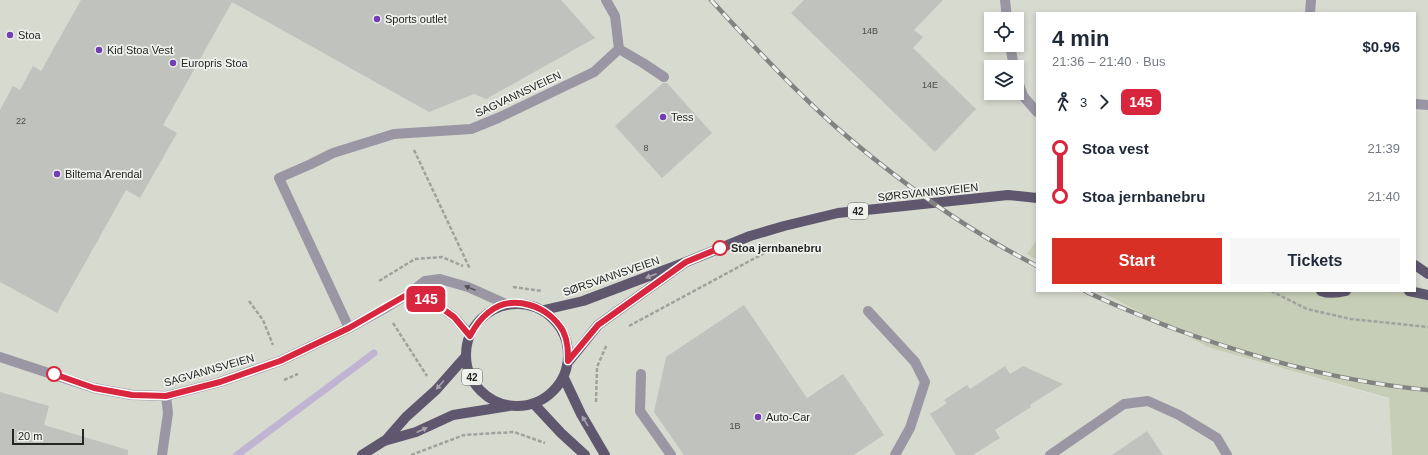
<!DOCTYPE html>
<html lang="en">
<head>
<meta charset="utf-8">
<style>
  :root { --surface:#fff; --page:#f6f6f7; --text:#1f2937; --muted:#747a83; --accent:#d93025 }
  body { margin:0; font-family:Arial,sans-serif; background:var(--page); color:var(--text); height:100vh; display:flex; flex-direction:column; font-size:15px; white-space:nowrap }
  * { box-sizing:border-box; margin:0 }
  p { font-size:13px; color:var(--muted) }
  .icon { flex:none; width:22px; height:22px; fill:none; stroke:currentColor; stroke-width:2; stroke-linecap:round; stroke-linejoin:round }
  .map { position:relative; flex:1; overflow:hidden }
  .sheet { position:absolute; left:1036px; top:12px; width:380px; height:280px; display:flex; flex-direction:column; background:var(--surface); border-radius:0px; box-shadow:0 2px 6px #0003 }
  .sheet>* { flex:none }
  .badge { padding:0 8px; border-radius:6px; font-size:14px; line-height:26px }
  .buttons { position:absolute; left:984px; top:12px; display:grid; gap:8px }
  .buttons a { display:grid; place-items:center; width:40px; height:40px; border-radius:0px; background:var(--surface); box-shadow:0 2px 6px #0003; font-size:20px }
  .scale { position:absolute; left:12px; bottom:10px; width:72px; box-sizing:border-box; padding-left:4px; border:2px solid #252624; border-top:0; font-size:11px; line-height:14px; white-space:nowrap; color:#252624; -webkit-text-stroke:3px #eff1ec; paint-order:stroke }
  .map>.badge { position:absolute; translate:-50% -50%; box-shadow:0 0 0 2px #fff }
  .legs { display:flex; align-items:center; gap:6px; height:44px; padding:0 16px; font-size:13px }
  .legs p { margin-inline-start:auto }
  .headline { display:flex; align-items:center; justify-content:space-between; height:68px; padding:0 16px }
  h1 { font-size:22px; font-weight:600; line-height:30px }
  .primary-button { display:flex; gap:8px; margin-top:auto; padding:8px 16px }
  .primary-button a { flex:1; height:46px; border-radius:0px; background:var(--accent); color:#fff; font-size:16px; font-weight:600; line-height:46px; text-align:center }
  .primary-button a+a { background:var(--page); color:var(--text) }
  ul { padding:0 16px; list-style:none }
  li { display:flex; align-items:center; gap:14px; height:48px; font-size:15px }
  li i { display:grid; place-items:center; width:6px; height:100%; margin:0 5px; background:currentColor }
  li i::after { content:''; width:10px; height:10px; margin:-5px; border:3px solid; border-radius:50%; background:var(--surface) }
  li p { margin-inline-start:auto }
  li:first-child i { background:linear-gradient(#0000 50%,currentColor 0) }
  li:last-child i { background:linear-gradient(currentColor 50%,#0000 0) }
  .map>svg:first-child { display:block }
</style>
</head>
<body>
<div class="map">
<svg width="1428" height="455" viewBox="0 0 1428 455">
  <rect width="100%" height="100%" fill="#e2e4df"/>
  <path fill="#d6dacf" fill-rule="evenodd" d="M0,0H1428V290L1415,285V13H1037V240L1026,254L1037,260V291H1099L1210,348L1389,399L1392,455H0ZM991,19H1017V45H991ZM991,67H1017V93H991Z"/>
  <path fill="#c7ceb7" d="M1037,240V260L1026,254Z
    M1415,285L1428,290V455H1392L1389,398L1210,348L1099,291H1415Z"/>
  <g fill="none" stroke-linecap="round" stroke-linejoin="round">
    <path stroke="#bfb5d3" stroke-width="7" d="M237,455L374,353"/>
  </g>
  <path fill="#c0c2bd" d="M81,0H561L595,38L486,99L474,94L429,112L232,2L163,125L177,133L140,198L126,190L57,313L0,282V110L13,86L20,90L33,66L41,71Z
    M804,0H943L914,30L923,37L913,48L976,109L935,152L791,13Z
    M663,83H667L712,133L662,178L615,126Z
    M744,305L807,398L843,374L884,435L854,455H684L654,412L666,357Z
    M1005,366L1010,374L1023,366L1063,384L1030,405L1031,407L995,430L1000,438L973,455H956L930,414L947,403L944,400L967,385L970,389Z
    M0,392L49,406L44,425L128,450V455H0Z
    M1147,431L1163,455H1112Z"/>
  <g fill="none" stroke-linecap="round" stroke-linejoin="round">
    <path stroke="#a1a29e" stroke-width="2.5" stroke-dasharray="4 2" stroke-linecap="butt" d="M414,150L470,269
      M379,281L415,259L442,257L463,266
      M513,287L542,291
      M1271,291L1307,309L1351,319L1428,327
      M249,301L263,320L273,345
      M393,323L427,376
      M629,326L770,250
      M284,380L298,374
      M596,402L597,367L607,344
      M411,455L464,435L514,432L545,443"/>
    <path stroke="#9b96a3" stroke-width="10" d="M1005,0L1007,19
      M1310,13L1311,0
      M1010,45L1014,67
      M619,49L643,63L664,77
      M1017,78L1023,96L1037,112
      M1415,104L1428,105
      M410,293L432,301L454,317L470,335
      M868,311L915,362L925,382L910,428L895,455
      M349,328L279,178L311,164L333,153L394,134L471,129L498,118L594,72L619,49L615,16L606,0
      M0,357L94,388L132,395L166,396L220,382L280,361L349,328L387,307L410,293L425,281L440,279L468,287L506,304
      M641,374L640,411L671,455
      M162,455L168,413L166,396
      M1050,455L1124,404L1148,401L1179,415L1217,438L1227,455"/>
    <path stroke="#5f576e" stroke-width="10" d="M686,262L750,236L784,226L838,213L1008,195L1037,198
      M1415,265L1428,274
      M1321,291C1329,294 1338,293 1346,291
      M1409,291L1428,295
      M466 355a51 51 0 1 1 102 0a51 51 0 1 1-102 0Z
      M544,310L583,301L686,262L598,325L569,361
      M564,378L581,414L605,455
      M534,404L561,433L585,455
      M385,441L406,417L436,390L466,356
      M362,455L384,441L416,432L453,415L509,406"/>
    <defs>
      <path id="rail" d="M711,0C751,44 792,88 836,127C883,168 934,206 987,238C1003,248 1020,257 1037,266
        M1085,291C1113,305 1142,316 1172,328C1254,358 1341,382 1428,390"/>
    </defs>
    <use href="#rail" stroke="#828380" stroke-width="4.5"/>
    <use href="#rail" stroke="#eff1ec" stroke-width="3" stroke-dasharray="9" stroke-linecap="butt"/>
  </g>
  <defs><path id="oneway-solid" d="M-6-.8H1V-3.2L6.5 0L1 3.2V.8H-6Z"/></defs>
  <g fill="#a7a4ad">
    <use href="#oneway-solid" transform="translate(651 276) rotate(159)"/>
    <use href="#oneway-solid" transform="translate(440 385) rotate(132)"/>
    <use href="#oneway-solid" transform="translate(585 421) rotate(-121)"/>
    <use href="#oneway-solid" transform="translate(422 430) rotate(-24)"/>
  </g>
  <use fill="#545357" href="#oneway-solid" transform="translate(470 288) rotate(-158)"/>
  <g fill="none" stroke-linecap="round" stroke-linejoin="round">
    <defs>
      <path id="line-1" d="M54,374L94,388L132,395L166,396L220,382L280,361L349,328L410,293L432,301L454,317L470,336C475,326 480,319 489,312C513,293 549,306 563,331C568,341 568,351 568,361L598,325L686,262L720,248"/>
    </defs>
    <use href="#line-1" stroke="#fff" stroke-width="9"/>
    <use href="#line-1" stroke="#d7263d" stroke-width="6"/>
  </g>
  <g fill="#733db4" stroke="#eff1ec" stroke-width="1.5">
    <circle cx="377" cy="19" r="4"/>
    <circle cx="10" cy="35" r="4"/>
    <circle cx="99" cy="50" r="4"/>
    <circle cx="173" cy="63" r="4"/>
    <circle cx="663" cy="117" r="4"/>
    <circle cx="57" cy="174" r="4"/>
    <circle cx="758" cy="417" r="4"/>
  </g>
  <g fill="#fff" stroke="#d7263d" stroke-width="2">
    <circle cx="720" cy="248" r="7"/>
    <circle cx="54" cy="374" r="7"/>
  </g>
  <g text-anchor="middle" stroke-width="3.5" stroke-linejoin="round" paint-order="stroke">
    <g font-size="9" fill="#4c4d4a">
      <text x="870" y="34">14B</text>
      <text x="930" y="88">14E</text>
      <text x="21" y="124">22</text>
      <text x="646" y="151">8</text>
      <text x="735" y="429">1B</text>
    </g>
    <g fill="#eff1ec" stroke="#626360" stroke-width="1">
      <rect x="848" y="203" width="20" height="16" rx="3"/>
      <rect x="462" y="369" width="20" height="16" rx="3"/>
    </g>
    <g font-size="10" font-weight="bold" fill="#252624">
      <text x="858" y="215">42</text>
      <text x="472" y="381">42</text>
    </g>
    <g font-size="11" fill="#252624" stroke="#eff1ec" text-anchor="start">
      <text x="385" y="23">Sports outlet</text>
      <text x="18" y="39">Stoa</text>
      <text x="107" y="54">Kid Stoa Vest</text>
      <text x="181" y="67">Europris Stoa</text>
      <text x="671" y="121">Tess</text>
      <text x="65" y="178">Biltema Arendal</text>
      <text x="766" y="421">Auto-Car</text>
    </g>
    <g font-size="11" fill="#252624" stroke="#eff1ec">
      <text transform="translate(518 94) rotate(-25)" y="4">SAGVANNSVEIEN</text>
      <text transform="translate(928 192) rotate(-6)" y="4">SØRSVANNSVEIEN</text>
      <text transform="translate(611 276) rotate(-19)" y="4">SØRSVANNSVEIEN</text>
      <text transform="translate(209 370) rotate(-16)" y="4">SAGVANNSVEIEN</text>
    </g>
    <g font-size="11" font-weight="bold" fill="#252624" stroke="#eff1ec" text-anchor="start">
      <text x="731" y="252">Stoa jernbanebru</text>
    </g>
  </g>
</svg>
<div class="buttons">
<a><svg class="icon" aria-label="locate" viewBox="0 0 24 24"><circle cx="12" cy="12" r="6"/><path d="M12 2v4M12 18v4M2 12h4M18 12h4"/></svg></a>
<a><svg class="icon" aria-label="layers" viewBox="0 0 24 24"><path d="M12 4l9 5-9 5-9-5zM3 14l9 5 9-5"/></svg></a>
</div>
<div class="scale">20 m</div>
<b class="badge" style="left:426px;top:299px;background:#d7263d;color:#fff">145</b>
<section class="sheet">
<div class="headline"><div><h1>4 min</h1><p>21:36 – 21:40 · Bus</p></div><b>$0.96</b></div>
<div class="legs"><svg class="icon" aria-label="walk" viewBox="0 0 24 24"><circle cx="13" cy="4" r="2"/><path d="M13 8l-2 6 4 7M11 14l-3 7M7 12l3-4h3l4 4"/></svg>3<svg class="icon" aria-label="forward" viewBox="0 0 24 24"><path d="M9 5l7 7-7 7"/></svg><b class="badge" style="background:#d7263d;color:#fff">145</b></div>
<ul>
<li><i style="color:#d7263d"></i><b>Stoa vest</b><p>21:39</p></li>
<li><i style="color:#d7263d"></i><b>Stoa jernbanebru</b><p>21:40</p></li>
</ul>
<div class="primary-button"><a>Start</a><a>Tickets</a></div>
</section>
</div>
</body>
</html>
